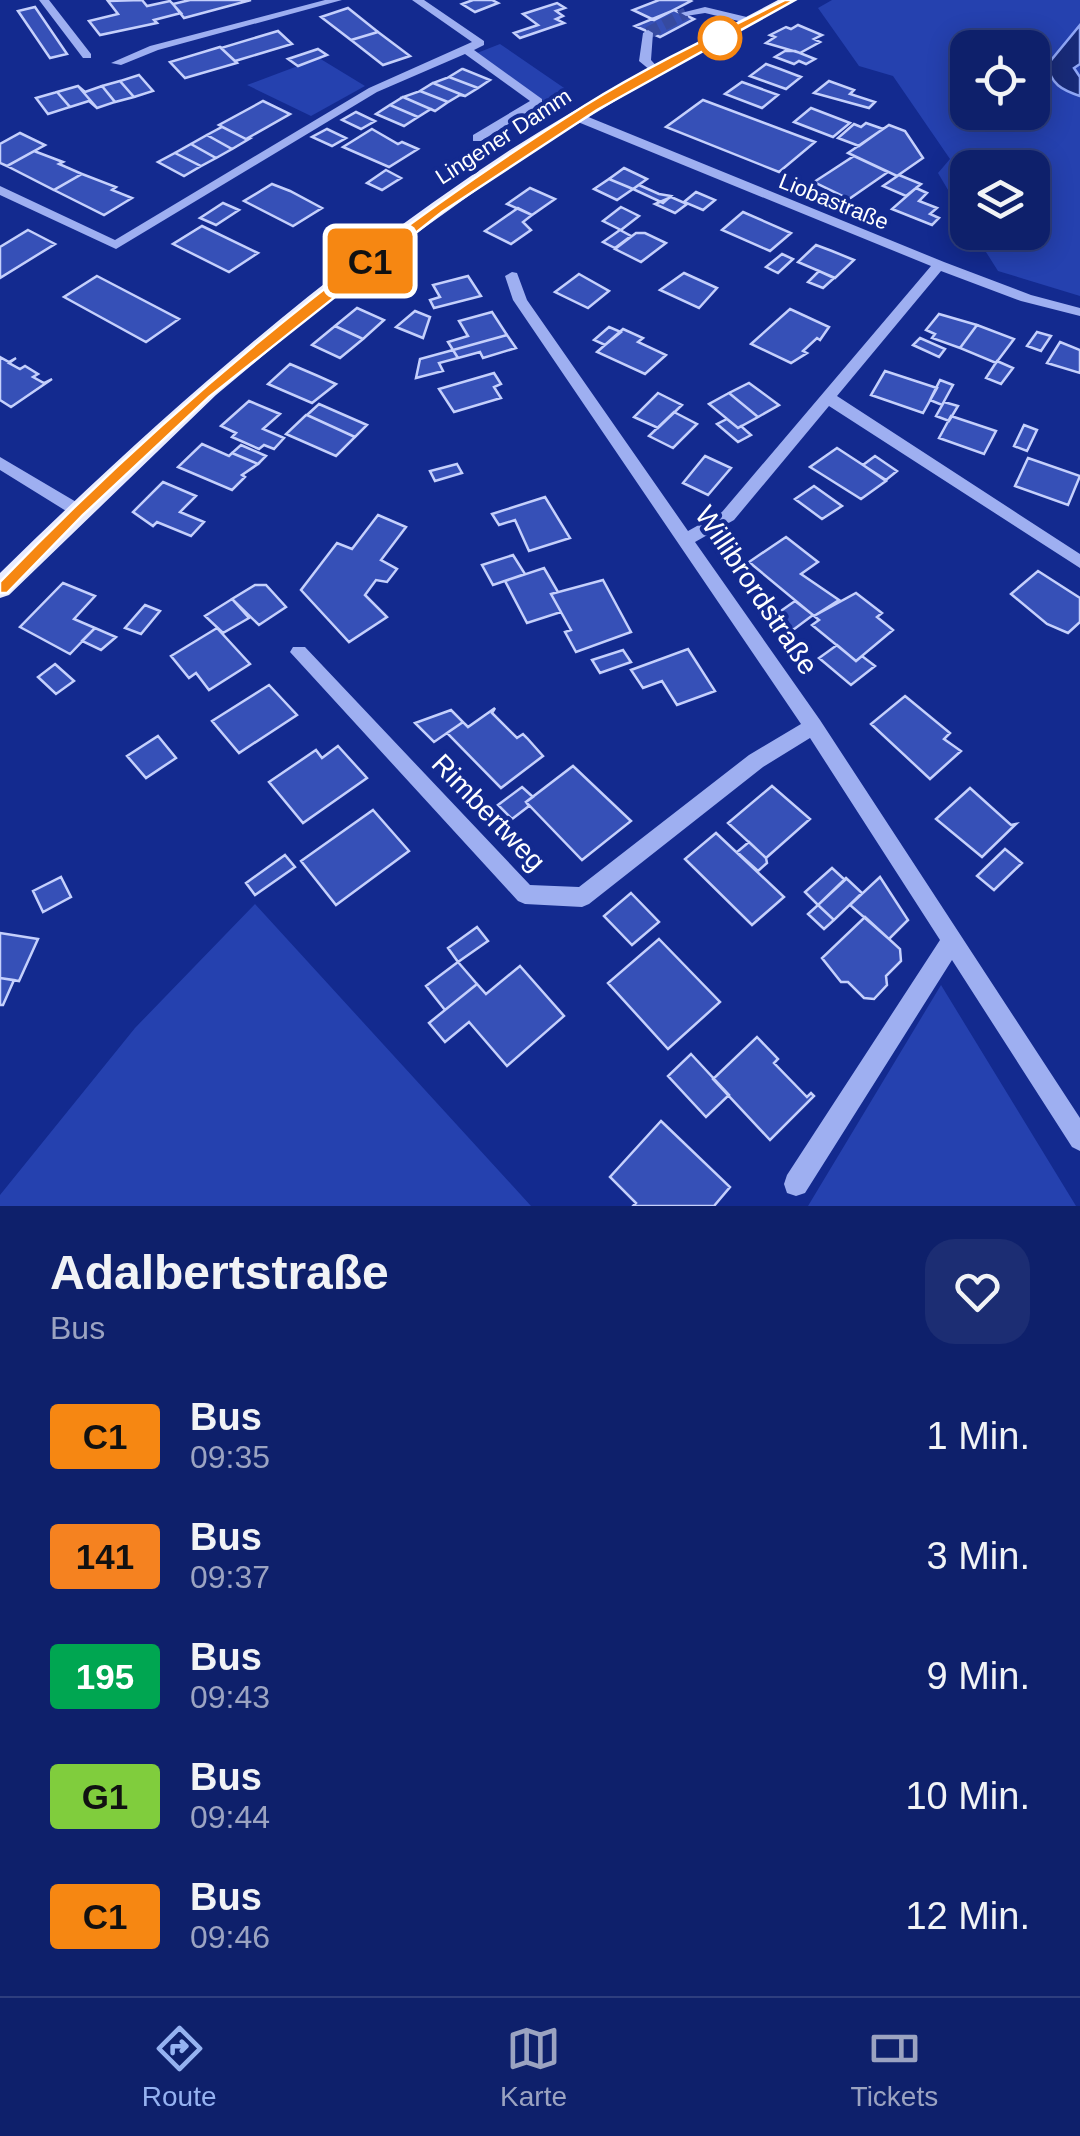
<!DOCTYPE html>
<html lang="de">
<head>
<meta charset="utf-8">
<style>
  :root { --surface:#0e206b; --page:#1c2d73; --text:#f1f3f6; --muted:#9ba3c1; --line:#2e3e7e; --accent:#95b2f1 }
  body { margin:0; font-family:Helvetica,sans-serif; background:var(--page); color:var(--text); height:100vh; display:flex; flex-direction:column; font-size:38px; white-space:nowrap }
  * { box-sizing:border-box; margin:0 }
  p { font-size:32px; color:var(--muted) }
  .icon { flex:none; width:55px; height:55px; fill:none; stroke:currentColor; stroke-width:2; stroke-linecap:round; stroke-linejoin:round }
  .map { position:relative; height:1206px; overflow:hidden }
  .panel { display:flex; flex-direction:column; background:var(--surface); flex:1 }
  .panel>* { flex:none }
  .badge { padding:0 20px; border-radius:8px; font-size:35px; line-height:65px }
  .buttons { position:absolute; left:950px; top:30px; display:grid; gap:20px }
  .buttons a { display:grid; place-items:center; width:100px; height:100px; border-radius:20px; background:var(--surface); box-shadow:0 5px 25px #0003,0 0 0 2px var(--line); font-size:50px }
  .map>.badge { position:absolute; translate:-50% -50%; box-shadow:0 0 0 5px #fff }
  .round { display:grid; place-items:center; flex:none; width:105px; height:105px; border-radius:30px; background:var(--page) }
  .head { display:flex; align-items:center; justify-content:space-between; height:170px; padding:0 50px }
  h1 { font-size:48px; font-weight:700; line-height:75px }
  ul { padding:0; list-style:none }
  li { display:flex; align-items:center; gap:30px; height:120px; padding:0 50px }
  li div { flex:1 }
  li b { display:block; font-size:38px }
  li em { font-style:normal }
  li .badge { min-width:110px; font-weight:700; text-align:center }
  .menu { display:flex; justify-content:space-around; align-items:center; height:140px; border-top:2px solid var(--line); background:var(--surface); font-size:28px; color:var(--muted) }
  .menu a { display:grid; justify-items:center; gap:5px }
  .menu .current { color:var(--accent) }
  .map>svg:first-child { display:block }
</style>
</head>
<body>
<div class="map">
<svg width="1080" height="1206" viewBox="0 0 1080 1206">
  <rect width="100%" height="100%" fill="#132a8f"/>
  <path fill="#2541af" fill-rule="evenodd" d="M832,0H1080V296L998,271L974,233L1032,232V168H968L967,222L938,173L950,159L893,76L859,66L818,8ZM968,48H1032V112H968Z
    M500,44L567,90L545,102L477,53Z
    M319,58L365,86L311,116L247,85Z
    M255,904L531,1206H0V1195L135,1028Z
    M941,985L1076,1206H808Z"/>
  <path fill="#182a77" stroke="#8fa6f5" stroke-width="2.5" d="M1080,25V64L1074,68L1080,77V96C1062,90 1050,84 1048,64Z"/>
  <path fill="#3650b7" stroke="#c5d0fc" stroke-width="2.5" d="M142,0L147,6L170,1L181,13L154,20L157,23L100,35L89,21L118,14L108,1Z
    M190,0H251L184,18L173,4Z
    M473,0H492L498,3L475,12L462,4Z
    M659,0H689L691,1L654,20L633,10Z
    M557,3L565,8L556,11L563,16L556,19L564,23L520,38L514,33L538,25L523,14Z
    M35,7L67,54L50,58L18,11Z
    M348,8L378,32L351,40L321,17Z
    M674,10L694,19L660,37L635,26Z
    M798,25L822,35L814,39L820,42L800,53L766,43L775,37L770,35L786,27L791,29Z
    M278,31L292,44L235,61L221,48Z
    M378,32L410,56L383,65L351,40Z
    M220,47L237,63L185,78L170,62Z
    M318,49L327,55L298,66L288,59Z
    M785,51H795L815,59L806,64L799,61L794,64L775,57Z
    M766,64L780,69L801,77L786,89L750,76Z
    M462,69H463L490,80L478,88L449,77Z
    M139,75L153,91L134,97L120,81Z
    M449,77L478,88L465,96L433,83Z
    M120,81L134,97L115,102L102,86Z
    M829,81L854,90L850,94L875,102L869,108L814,93Z
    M742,82L778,95L762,108L725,94Z
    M433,83L465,96L460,95L448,102L420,91Z
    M78,86L97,108L89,101L70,107L57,92Z
    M78,86L85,92L102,86L115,102L97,108Z
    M420,91L448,102L435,111L403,97Z
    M57,92L70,107L48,114L36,98Z
    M403,97L435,111L431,109L418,117L390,105Z
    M703,100L815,142L779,172L666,127Z
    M263,101L290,114L246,139L219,125Z
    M390,105L418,117L404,126L376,114Z
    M811,108L850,123L833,137L794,122Z
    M356,112L375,121L361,129L342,120Z
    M866,123L883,129L859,146L838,138L854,124L861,127Z
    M889,125L905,131L923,158L897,176L848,153Z
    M222,127L246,139H249L232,149L207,135Z
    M327,129L346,138L332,146L312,137Z
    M372,129L398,144L402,142L418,149L389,167L343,147Z
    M20,133L45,145L7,166L0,163V144Z
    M207,135L232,149L216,158L191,144Z
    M191,144L216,158L201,166L175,153Z
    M34,151L63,162L59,164L82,174L54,190L7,166Z
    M175,153L201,166L184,176L158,162Z
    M854,156L888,172L849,199L814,182Z
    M624,168L647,179L633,189L609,179Z
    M386,170L401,178L382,190L367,183Z
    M82,174L116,187L112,190L132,198L104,215L54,190Z
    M899,175L921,184L906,196L883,186Z
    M609,179L633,189L617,200L594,189Z
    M272,184L290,191L322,208L293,226L244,201Z
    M639,185L659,194L671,196L663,203L633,189Z
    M530,188L555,199L532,215L507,204Z
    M916,188L927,193L919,201L937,208L930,214L939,218L932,225L892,209Z
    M696,192L715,200L703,210L684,202Z
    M671,197L687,204L675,213L655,204Z
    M223,203L239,210L216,225L200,218Z
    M621,207L639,216L621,230L603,221Z
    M518,208L532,215L523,222L531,230L511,244L485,231Z
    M743,212L791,233L770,251L722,230Z
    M202,226L258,253L229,272L173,244Z
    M28,230L55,244L0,278V247Z
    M620,230L631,236L615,248L603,242Z
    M636,233H645L666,243L641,262L615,249Z
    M816,245L832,251L854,260L835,278L798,262Z
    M782,254L793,259L778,273L766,267Z
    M819,271L834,278L823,288L808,282Z
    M684,273L717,288L699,308L660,290Z
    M579,274L609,291L588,308L555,292Z
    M97,276L179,319L146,342L64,297Z
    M468,276L481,296L434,308L430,300L440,297L433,285Z
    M357,308L384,320L363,339L335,326Z
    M790,309L829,327L820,340L817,338L803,351L807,353L791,363L751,344Z
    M415,311L430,317L423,338L396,327Z
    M492,312L507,335L453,350L448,342L468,336L459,321Z
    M939,314L977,325L960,348L932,338L935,334L926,330Z
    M977,325L1014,339L996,363L960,348Z
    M335,326L363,339L340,358L312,345Z
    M609,327L621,332L605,345L594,340Z
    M623,329L643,338L638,342L666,355L645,374L597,352Z
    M1037,332L1051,336L1041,351L1027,346Z
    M507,335L516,348L483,358L480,352L458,358L453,350Z
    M920,338L945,349L939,357L913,345Z
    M1060,342L1080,350V373L1047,363Z
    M453,350L458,358L439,363L443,371L416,378L420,359Z
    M0,357L9,362L16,358L9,363L20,369L25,366L38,374L33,377L44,383L52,379L11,407L0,400Z
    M997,361L1013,368L1001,384L986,378Z
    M290,364L318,376L336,384L312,403L268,384Z
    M885,371L937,388L923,413L871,395Z
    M494,373L501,384L494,387L501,398L454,412L439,389Z
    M940,380L953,385L942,405L930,400Z
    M749,383L760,391L779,405L758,417L729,393Z
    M658,393L682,405L658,428L634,417Z
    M729,393L758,417L738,428L709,404Z
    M249,401L280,414L263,429L284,438L274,449L264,445L259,449L232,437L236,433L221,426Z
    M944,402L958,406L949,421L936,416Z
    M319,404L367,425L355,437L307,415Z
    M674,412L697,424L673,448L649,436Z
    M306,415H307L355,437L336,456L286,434Z
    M951,416L996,431L984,454L939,438Z
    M727,419L738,428L741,426L751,435L738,442L717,424Z
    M1024,425L1037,430L1027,451L1014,446Z
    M202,444L229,456L232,453L258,464L242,475L245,477L232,490L178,467Z
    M241,445L266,456L258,464L232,453Z
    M837,448L863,465L886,481L861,499L810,467Z
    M705,456L731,468L708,495L683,483Z
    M875,456L897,471L886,480L863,465Z
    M1028,458L1080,476L1068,505L1015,486Z
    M457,464L462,473L435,481L430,471Z
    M163,482L196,496L180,512L204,522L191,536L157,522L153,526L133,512Z
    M814,486L842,506L822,519L795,499Z
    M545,497L570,538L529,551L515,520L499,525L492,514Z
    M378,515L406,527L381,560L397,569L387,582L376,580L365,595L387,617L349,642L301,590L337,543L352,549Z
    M786,537L818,562L801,574L839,600L814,616L749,562Z
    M513,555L525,574L493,585L482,565Z
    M544,568L558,592L551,594L561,612L527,623L505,581Z
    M1038,571L1080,598V622L1068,633L1047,624L1011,594Z
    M603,580L631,632L576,652L565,632L571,630L551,594Z
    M63,583L95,596L74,619L95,628L70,654L20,627Z
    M255,585H266L286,607L259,625L232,599Z
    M856,593L882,613L877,617L893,630L856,661L812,625L819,620L814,616Z
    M232,599L249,618L223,633L205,616Z
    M795,601L813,615L793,630L775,615Z
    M145,605L160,611L141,634L125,628Z
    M95,628L116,637L101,650L82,641Z
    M217,628L250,664L209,690L196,673L189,678L171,656Z
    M837,645L856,661L862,656L875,666L851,685L819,658Z
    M688,649L715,691L677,705L662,681L643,688L631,670Z
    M623,650L631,662L600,673L592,660Z
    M55,664L74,681L56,694L38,677Z
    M269,685L297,715L239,753L212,721Z
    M905,696L950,733L944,739L961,751L930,779L871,724Z
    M495,708L492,713L517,738L523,734L527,738L543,756L501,788L447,733L463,722L468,727Z
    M451,710L463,722L434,742L415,723Z
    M158,736L176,758L146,778L127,756Z
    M338,746L367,778L303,823L269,782L316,750L322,758Z
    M573,766L631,821L582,860L526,802Z
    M772,786L810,819L766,858L728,823Z
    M522,787L533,797L526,802L529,806L512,819L498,805Z
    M970,788L1011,825L1016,824L982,857L936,819Z
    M373,810L409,851L336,905L301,861Z
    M716,833L784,897L752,925L685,859Z
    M749,842L766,858L767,863L758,871L737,852Z
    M1005,849L1022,863L994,890L977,876Z
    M285,855L295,867L255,895L246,883Z
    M832,868L845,880L818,905L805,892Z
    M61,877L71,897L43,912L33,891Z
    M880,877L908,920L889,939L850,905Z
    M846,878L862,893L834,920L818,905Z
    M631,893L659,922L632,945L604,916Z
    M818,905L834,920L824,929L808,914Z
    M865,917L900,949L901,961L886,976L887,985L874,999L864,998L848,982H841L822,958Z
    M477,927L488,941L458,962L448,948Z
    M0,933L38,939L19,981L0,978Z
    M659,939L720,1002L668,1049L608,983Z
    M458,962L477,984L445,1010L426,986Z
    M520,966L564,1016L507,1066L469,1022L445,1042L429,1023L477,984L486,994Z
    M0,978L14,980L3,1005H0Z
    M757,1037L778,1059L774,1063L807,1097L811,1093L814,1096L770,1140L713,1079Z
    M691,1054L729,1095L706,1117L668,1076Z
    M661,1121L730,1187L714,1206H633L636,1203L610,1177Z"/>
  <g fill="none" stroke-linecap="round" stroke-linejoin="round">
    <path stroke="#364aa0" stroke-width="12" stroke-dasharray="12 6" stroke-linecap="butt" d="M648,33L686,13"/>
    <path fill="#9eaff1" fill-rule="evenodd" d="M39,0H49L91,54V58H83Z
      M325,0H342L158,50L121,65L111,63L150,46Z
      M412,0H424L484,41V45L474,50L542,99V103L481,141H473V135L530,101L465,54L377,92L116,249L0,195V186L115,240L369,88L472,42Z
      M705,7L755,19L756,21L751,24L705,13L686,16L681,13Z
      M648,30L653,33L651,60L662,72L656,75L639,61L643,33Z
      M573,114H581L944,262L1031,295L1080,308V316L1021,301L941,271L837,396L1080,554V568L829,406L734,520L695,542L820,720L1080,1118V1151L1072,1147L952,960L805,1193L796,1196L787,1193L784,1184L787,1175L940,940L810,738L763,767L589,904L582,907L525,904L518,901L290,652L293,647H305L530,885L579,887L749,755L801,724L513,300L505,276L512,272L517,273L527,300L688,531L722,512L931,266L573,120Z
      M0,457L83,506L85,510L83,514H71L0,470Z"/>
    <path fill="#e8ebff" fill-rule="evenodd" d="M778,0H796L625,95L520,159L364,271L216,395L9,595L0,598V573C157,419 322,273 507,152C594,96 686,49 778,0Z"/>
  </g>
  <path fill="#f68712" stroke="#fff" stroke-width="2.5" d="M785,0H795L597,110L442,212L209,397L83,515L7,593H0V582C173,402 369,242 584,106C648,66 718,33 785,0Z"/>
  <circle fill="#fff" stroke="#f68712" stroke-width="5" cx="720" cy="38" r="20"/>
  <g text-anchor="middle" stroke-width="8" stroke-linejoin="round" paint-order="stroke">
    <g font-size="22" fill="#fff" stroke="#132a8f">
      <text transform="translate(503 136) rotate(-33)" y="8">Lingener Damm</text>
      <text transform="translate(834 201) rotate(22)" y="8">Liobastraße</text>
    </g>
    <g font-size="28" fill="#fff" stroke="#132a8f">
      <text transform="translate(757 590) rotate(56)" y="10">Willibrordstraße</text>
      <text transform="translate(489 812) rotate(46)" y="10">Rimbertweg</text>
    </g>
  </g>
</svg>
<div class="buttons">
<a><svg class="icon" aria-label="locate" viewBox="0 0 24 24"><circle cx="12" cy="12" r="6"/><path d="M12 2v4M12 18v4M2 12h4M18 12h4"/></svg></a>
<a><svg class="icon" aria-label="layers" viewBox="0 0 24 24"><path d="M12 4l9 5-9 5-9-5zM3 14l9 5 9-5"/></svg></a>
</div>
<b class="badge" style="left:370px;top:261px;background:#f68712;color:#111">C1</b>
</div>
<section class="panel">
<div class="head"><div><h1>Adalbertstraße</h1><p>Bus</p></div><a class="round"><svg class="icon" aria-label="heart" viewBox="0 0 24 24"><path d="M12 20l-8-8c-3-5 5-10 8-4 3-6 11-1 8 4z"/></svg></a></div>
<ul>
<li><span class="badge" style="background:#f68712;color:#111">C1</span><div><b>Bus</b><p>09:35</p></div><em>1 Min.</em></li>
<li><span class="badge" style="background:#f58220;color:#111">141</span><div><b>Bus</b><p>09:37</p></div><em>3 Min.</em></li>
<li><span class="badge" style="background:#00a651;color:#fff">195</span><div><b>Bus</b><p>09:43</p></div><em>9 Min.</em></li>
<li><span class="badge" style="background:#80cd3d;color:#111">G1</span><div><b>Bus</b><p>09:44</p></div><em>10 Min.</em></li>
<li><span class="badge" style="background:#f68712;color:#111">C1</span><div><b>Bus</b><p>09:46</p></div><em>12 Min.</em></li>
</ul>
</section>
<nav class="menu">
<a class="current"><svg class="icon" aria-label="directions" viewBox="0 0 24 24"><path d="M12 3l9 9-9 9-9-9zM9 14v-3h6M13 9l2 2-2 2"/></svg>Route</a>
<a><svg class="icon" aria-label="map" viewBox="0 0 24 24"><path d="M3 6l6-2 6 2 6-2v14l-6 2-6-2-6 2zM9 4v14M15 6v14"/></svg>Karte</a>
<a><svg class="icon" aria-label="tickets" viewBox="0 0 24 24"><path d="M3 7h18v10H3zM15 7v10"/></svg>Tickets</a>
</nav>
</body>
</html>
